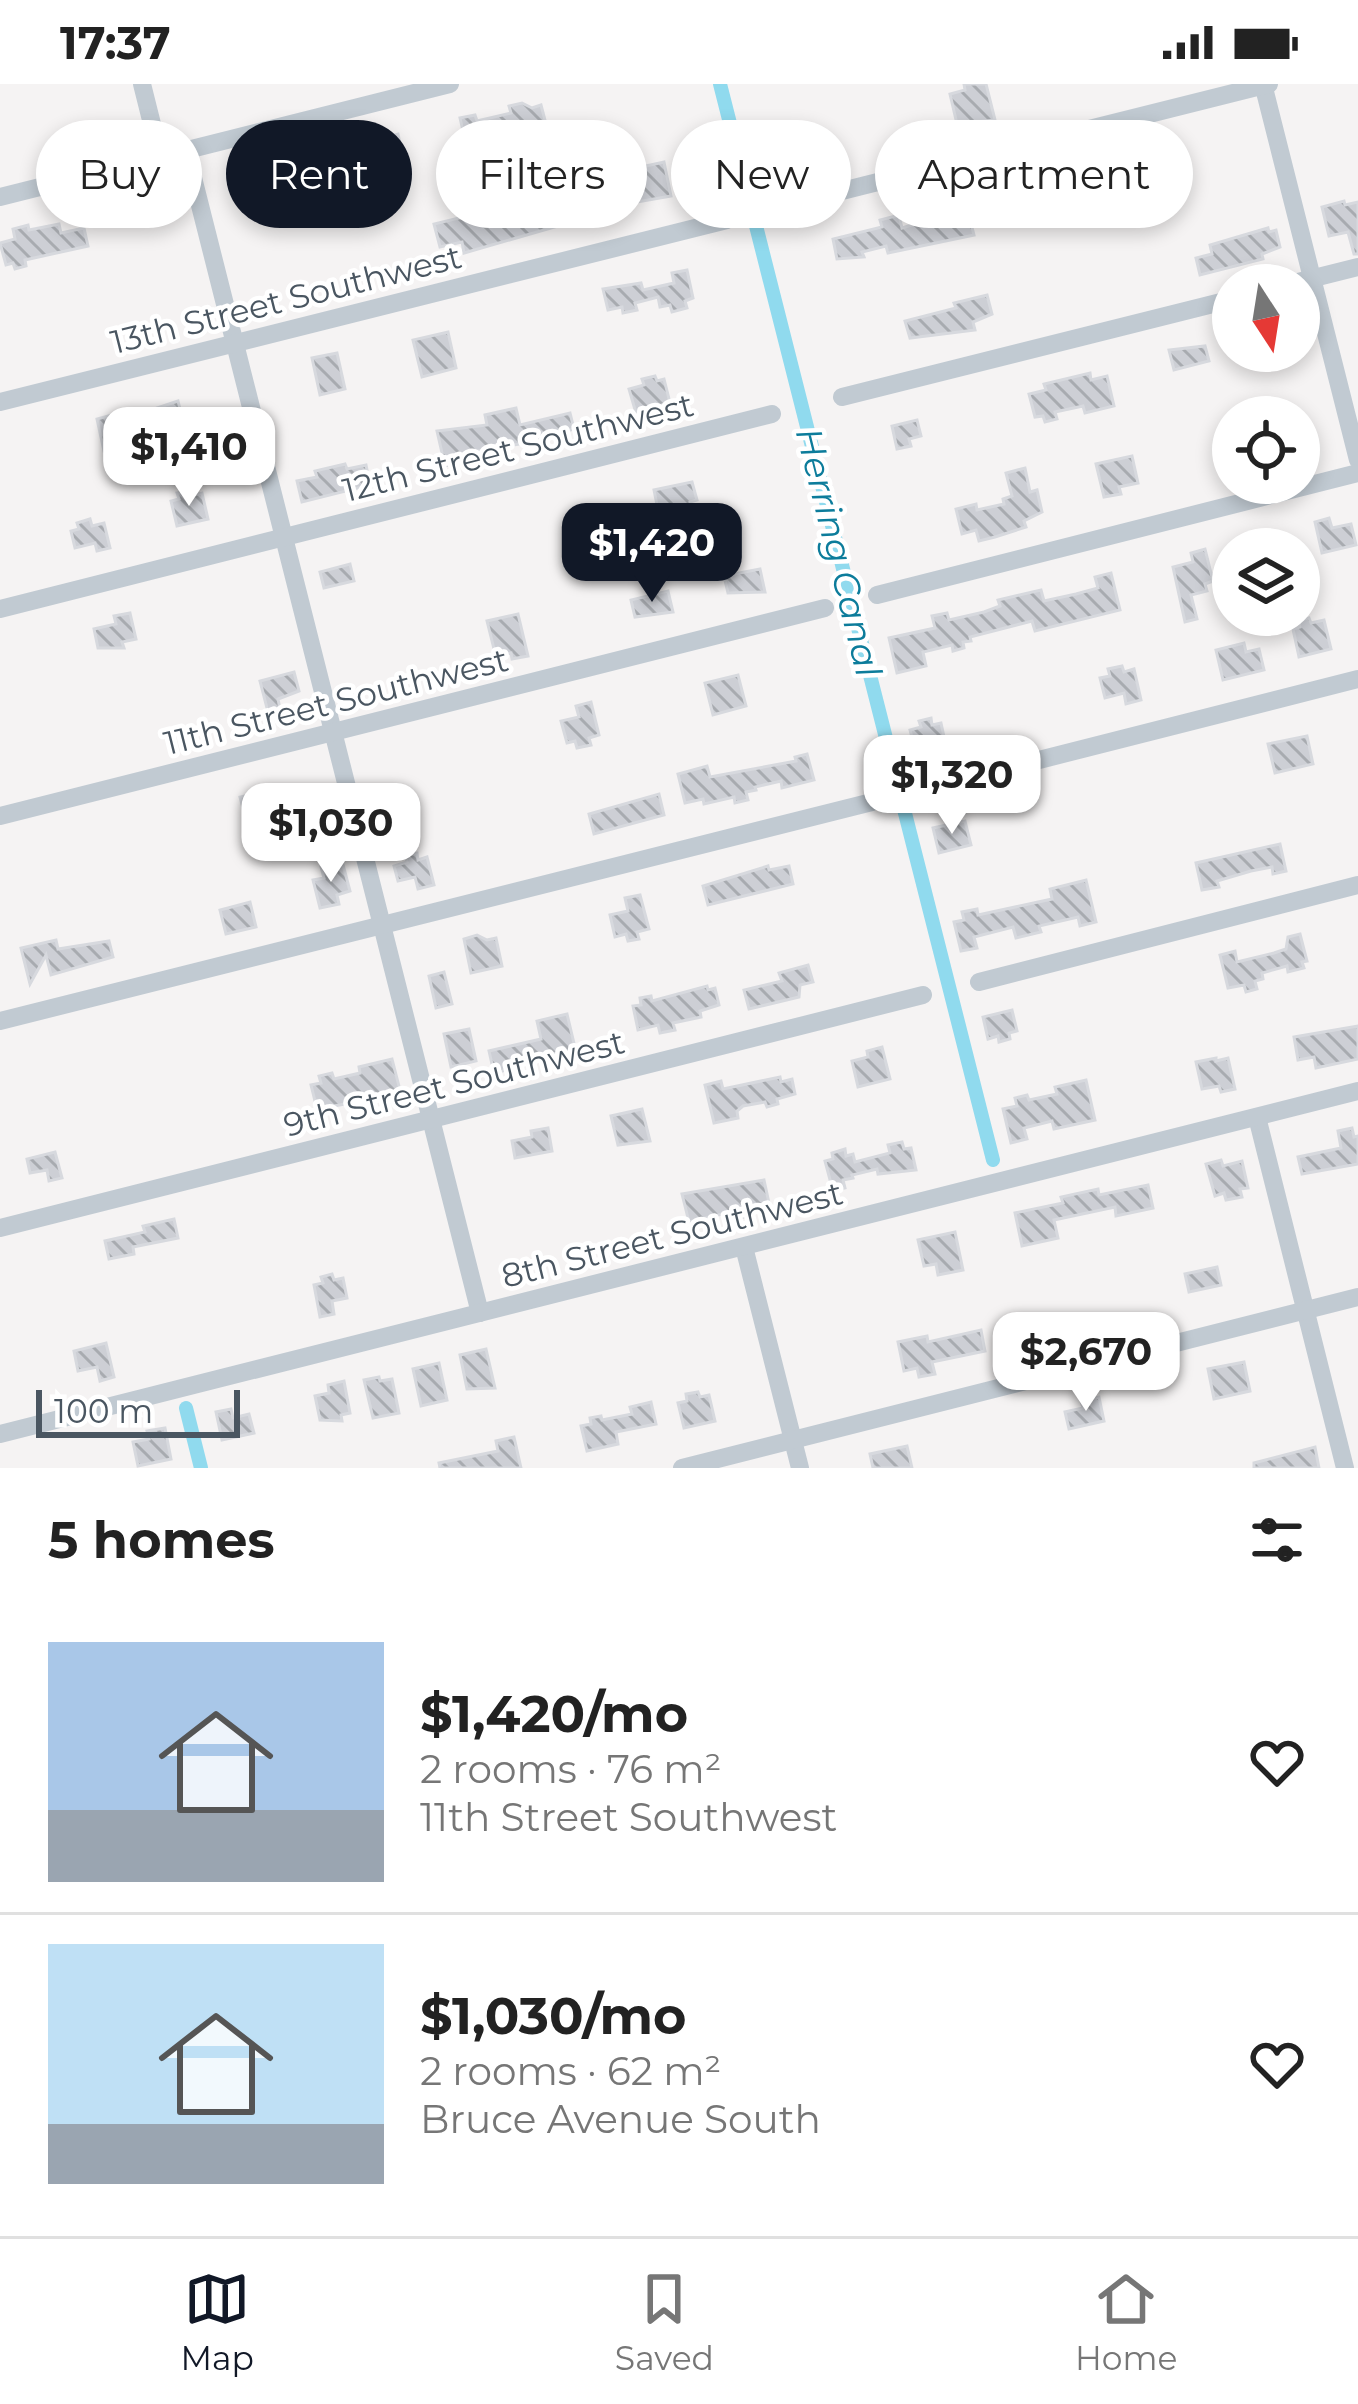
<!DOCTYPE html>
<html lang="en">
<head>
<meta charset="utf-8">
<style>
  :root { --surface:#fff; --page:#f2f2f2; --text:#222; --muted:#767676; --line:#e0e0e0; --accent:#111827 }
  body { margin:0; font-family:Montserrat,sans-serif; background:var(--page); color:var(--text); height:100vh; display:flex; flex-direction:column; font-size:45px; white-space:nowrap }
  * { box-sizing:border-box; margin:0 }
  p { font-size:39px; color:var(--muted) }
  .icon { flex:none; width:66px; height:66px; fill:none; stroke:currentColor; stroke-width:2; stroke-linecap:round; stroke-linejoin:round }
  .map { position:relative; height:1384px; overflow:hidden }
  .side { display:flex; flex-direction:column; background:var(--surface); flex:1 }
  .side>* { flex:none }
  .guide { position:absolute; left:36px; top:36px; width:1287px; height:108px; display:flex; gap:24px }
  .needle { width:78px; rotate:168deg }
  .fabs { position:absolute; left:1212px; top:180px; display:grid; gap:24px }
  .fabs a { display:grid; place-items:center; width:108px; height:108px; border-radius:50%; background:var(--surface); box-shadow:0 6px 18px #0003; font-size:60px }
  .scale { position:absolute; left:36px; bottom:30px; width:204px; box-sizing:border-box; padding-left:12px; border:6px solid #4a5661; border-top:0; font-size:33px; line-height:42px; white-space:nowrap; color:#4a5661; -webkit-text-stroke:9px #fff; paint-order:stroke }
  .price { position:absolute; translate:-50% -102px; padding:0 27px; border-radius:24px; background:#fff; color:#222; font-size:39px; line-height:78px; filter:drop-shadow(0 3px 6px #0008) }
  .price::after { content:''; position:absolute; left:50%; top:72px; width:36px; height:27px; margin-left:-18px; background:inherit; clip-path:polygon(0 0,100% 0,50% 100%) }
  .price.on { background:var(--accent); color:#fff }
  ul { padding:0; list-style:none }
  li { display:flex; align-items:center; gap:36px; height:300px; padding:0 48px }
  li+li { border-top:3px solid var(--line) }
  li span { display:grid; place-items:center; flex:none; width:336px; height:240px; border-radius:0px; color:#555 }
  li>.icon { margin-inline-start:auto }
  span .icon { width:144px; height:144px; fill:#fffc; stroke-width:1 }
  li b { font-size:51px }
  h2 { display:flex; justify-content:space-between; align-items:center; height:144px; padding:0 48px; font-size:51px }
  .tag { padding:0 42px; border-radius:54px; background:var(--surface); box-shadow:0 6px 18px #0003; font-size:42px; line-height:108px }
  .tag.on { background:var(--accent); color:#fff }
  .status { display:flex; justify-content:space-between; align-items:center; height:84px; padding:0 60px; background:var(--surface); direction:ltr }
  .status svg { height:33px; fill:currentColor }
  .tab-bar { display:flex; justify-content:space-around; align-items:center; height:168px; border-top:3px solid var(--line); background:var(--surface); font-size:33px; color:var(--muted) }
  .tab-bar a { display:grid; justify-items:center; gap:6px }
  .tab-bar .on { color:var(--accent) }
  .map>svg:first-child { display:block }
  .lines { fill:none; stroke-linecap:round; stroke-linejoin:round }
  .canal { stroke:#90daee; stroke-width:14 }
  .building { fill:url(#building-back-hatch); stroke:#d7d9de; stroke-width:3 }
  .minor { stroke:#c1cad2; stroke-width:18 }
  .labels { text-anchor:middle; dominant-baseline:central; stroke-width:9; stroke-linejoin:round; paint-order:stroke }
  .street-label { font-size:33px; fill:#4a5661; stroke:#fff }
  .water-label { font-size:36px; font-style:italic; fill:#0c7c9b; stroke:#fff }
</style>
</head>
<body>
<div class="status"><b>17:37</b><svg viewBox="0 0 49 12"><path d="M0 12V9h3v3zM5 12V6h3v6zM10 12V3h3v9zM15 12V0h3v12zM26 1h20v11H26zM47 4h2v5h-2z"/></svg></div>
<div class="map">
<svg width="1358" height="1384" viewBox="0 0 1358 1384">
  <defs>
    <pattern id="building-back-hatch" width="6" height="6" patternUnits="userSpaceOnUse" patternTransform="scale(3)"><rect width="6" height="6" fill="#cdcfd5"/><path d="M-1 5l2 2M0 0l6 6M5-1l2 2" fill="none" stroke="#a8abb0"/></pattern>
  </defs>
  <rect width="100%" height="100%" fill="#f5f3f3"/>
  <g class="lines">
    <g class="canal">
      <polyline points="720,0 993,1076"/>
      <polyline points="186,1324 201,1384"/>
    </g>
  </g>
  <g class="building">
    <polygon points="964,0 986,0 995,36 957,40 950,10 965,6"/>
    <polygon points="522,19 532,24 541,21 546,40 538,42 539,48 527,51 526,45 467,64 460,34 475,31 477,37 511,29 509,22"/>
    <polygon points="398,50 405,82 372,94 365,69 385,64 383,54"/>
    <polygon points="664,78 671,112 631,119 623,87"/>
    <polygon points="565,105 572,138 464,169 462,158 440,163 434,140 471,131 472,135 533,120 548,116 546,109"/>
    <polygon points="1344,117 1345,121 1358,118 1358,170 1354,170 1348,148 1329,152 1322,123"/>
    <polygon points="967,124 974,151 888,169 886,162 862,168 864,173 837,175 833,155 882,143 880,136 899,131 902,144"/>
    <polygon points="59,140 61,149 84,144 88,162 25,176 26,182 15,185 13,179 6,181 0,159 15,155 13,145 28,141 29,146"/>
    <polygon points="1268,144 1269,148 1276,146 1280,163 1262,170 1263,175 1200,191 1196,174 1212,170 1210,161"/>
    <polygon points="687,186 693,214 685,217 687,224 672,228 670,221 660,223 658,213 635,219 637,226 623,229 622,223 608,226 603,205 641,199 643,206 674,199 672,189"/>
    <polygon points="987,211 992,230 973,238 975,246 910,254 905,237 956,224 954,219"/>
    <polygon points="448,248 456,284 422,293 413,256"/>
    <polygon points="1205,262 1209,277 1174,286 1169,266"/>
    <polygon points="337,269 345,305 320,311 312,274"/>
    <polygon points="1090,289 1091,296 1107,292 1114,322 1085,329 1083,322 1055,328 1057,335 1045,338 1043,332 1035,333 1029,310 1046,306 1044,300"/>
    <polygon points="655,292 657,297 664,295 670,319 650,324 653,333 638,336 629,305 644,301 642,295"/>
    <polygon points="178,317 185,345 148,353 142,329"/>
    <polygon points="516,324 520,341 570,329 574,345 525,359 461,370 463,378 445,382 437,347 487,341 485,331"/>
    <polygon points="115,330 123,363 104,367 97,335"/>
    <polygon points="917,336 921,352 909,355 911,362 897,365 892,342"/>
    <polygon points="1132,372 1138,399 1119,403 1121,410 1104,413 1096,380"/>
    <polygon points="345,380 347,385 366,381 370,401 302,418 297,397 317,393 315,387"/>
    <polygon points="1025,384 1030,408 1037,406 1042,428 1024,437 1026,443 995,453 979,457 976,446 962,450 956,425 976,420 977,426 1004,420 1003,415 1012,412 1006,389"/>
    <polygon points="692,398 697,416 690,418 691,424 674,429 672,422 658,426 654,406"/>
    <polygon points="189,407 190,412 202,409 208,435 177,442 171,417 179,415 177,409"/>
    <polygon points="1329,434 1332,444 1351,440 1356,461 1322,469 1315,438"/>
    <polygon points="90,435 92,442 104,439 110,464 97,467 95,459 75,464 71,447 79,445 77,439"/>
    <polygon points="1205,465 1213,497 1205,500 1207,507 1191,511 1197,535 1185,538 1173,483 1193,478 1191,469"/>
    <polygon points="350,480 354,497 324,504 320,488"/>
    <polygon points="760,485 765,508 728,509 724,492"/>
    <polygon points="1111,489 1120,526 1035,547 1032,537 970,553 971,557 963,558 964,564 953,567 952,561 923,568 926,582 897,589 889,554 935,544 932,532 947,529 949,536 984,528 1000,522 998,516 1041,506 1044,517 1076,510 1098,504 1095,493"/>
    <polygon points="668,507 673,528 635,533 631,516"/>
    <polygon points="130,529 136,555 122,558 124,564 98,564 94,545 116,540 114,532"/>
    <polygon points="518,530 528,572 512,575 511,569 496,573 487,537"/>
    <polygon points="1309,534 1311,539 1324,536 1331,565 1299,573 1293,545 1300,543 1298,536"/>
    <polygon points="1244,559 1246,568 1259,565 1264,586 1223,596 1216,566"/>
    <polygon points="1122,582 1124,588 1134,585 1141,616 1126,620 1124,609 1105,614 1100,594 1110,592 1108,585"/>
    <polygon points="294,588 299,607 278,615 280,625 268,628 260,597"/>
    <polygon points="738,591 746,622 713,631 705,599"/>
    <polygon points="591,618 599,651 589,654 591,661 577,664 575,657 567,659 561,637 579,633 576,622"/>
    <polygon points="931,634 932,641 941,639 946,662 931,665 932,672 918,676 910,646 921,643 919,637"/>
    <polygon points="1307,652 1313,680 1275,689 1268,660"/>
    <polygon points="807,670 814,696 782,704 781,697 755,703 756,706 746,708 748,716 735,719 734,713 704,720 703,715 685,719 678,690 707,682 710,693 796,677 795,673"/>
    <polygon points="275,705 279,724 245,732 240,713"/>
    <polygon points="659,710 664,731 594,750 589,730"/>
    <polygon points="965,737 971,761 939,769 933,744"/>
    <polygon points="1280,760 1286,787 1273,790 1272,783 1251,787 1217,797 1219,803 1202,806 1196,779"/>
    <polygon points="417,769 418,776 427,773 434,801 418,805 415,793 398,797 394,782 407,778 405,772"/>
    <polygon points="342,777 350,807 337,811 339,820 320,824 313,796 324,794 321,783"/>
    <polygon points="768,782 769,786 789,782 793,800 708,821 703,802"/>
    <polygon points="1086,796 1096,838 1080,842 1078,833 1039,842 1041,848 1016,854 1013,843 974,853 977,864 961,867 954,838 964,836 962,828 977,825 978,831 1052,815 1050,805"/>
    <polygon points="640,811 649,845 637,848 639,855 628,857 626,850 615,853 610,831 628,827 625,814"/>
    <polygon points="250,818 256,843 226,850 220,826"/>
    <polygon points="1300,850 1307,877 1302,878 1304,884 1288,888 1287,882 1262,889 1263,895 1255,897 1257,905 1246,908 1244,901 1228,904 1220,871 1235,867 1237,878 1274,869 1286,865 1288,853"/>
    <polygon points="477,851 487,856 496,854 502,882 471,889 464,855"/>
    <polygon points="56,856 58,865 109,857 113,873 51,891 46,871 30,900 21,864"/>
    <polygon points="808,881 813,898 800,901 799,913 749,925 744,906 782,897 779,889"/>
    <polygon points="444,888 452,920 436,924 429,892"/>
    <polygon points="707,902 708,906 715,904 719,921 700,927 701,933 673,939 675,946 660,949 658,941 638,946 633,922 641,921 640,914 651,912 652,917"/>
    <polygon points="1012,926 1017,947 1009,949 1010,955 999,958 998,952 988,955 983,933"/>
    <polygon points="567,930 577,972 562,975 561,969 545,971 514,979 515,984 494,989 489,967 541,955 537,937"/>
    <polygon points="1358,942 1358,975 1316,984 1314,973 1298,976 1294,953"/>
    <polygon points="469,945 476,977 451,983 444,950"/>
    <polygon points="882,963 890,995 858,1003 852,977 868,973 867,967"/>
    <polygon points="1216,974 1216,977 1228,974 1235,1005 1221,1008 1219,1002 1202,1005 1196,978"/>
    <polygon points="392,975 401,1010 317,1025 311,1001 321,999 319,992 332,989 334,995 360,989 359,983"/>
    <polygon points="780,993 781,998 792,995 795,1010 777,1015 778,1020 767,1023 765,1018 743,1022 737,1027 738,1034 714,1039 705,1001 721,997 723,1005"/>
    <polygon points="1086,996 1095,1036 1054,1045 1052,1037 1024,1044 1027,1055 1011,1059 1003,1025 1017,1022 1015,1014 1027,1011 1029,1016 1057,1010 1055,1003"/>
    <polygon points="642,1025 650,1057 618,1061 611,1032"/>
    <polygon points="548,1044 552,1067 515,1074 512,1057 532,1053 531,1047"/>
    <polygon points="1352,1044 1354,1053 1358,1052 1358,1080 1302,1090 1298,1073 1341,1064 1338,1047"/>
    <polygon points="902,1058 904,1065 911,1064 916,1086 878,1090 877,1085 852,1091 853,1094 843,1096 845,1104 833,1107 825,1077 833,1075 832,1069 845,1065 846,1072 853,1070 855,1078 890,1069 888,1061"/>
    <polygon points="55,1068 62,1094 49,1097 47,1086 30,1089 27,1075"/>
    <polygon points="1221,1076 1223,1082 1242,1077 1248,1104 1240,1105 1242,1113 1226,1116 1224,1109 1215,1112 1206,1080"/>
    <polygon points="764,1096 769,1119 750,1123 752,1131 737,1135 735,1127 689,1138 682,1110"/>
    <polygon points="1148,1101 1153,1124 1116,1132 1115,1123 1054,1136 1058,1154 1022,1162 1015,1129 1063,1119 1061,1113 1098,1105 1099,1111"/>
    <polygon points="174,1135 178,1154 133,1163 134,1170 109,1175 105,1157 145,1148 143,1142"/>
    <polygon points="955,1148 963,1186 938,1191 936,1180 924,1182 918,1156"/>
    <polygon points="1217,1183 1221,1201 1189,1208 1185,1190"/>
    <polygon points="332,1190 334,1196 343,1194 347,1214 332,1217 334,1230 320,1233 314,1201 323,1199 321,1193"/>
    <polygon points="981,1246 985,1267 932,1278 935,1290 919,1293 917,1284 904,1287 898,1258 927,1252 928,1258"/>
    <polygon points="106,1259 114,1293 100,1297 97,1283 78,1287 74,1267"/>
    <polygon points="486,1265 495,1304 467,1305 460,1271"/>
    <polygon points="1244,1278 1250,1307 1214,1315 1208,1285"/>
    <polygon points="439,1279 447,1316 421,1322 413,1285"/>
    <polygon points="379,1293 380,1297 392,1295 399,1329 373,1334 364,1296"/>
    <polygon points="344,1297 350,1329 341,1331 342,1337 320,1336 315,1312 329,1309 328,1301"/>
    <polygon points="698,1308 700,1313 709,1311 715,1337 684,1344 678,1319 687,1317 686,1310"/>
    <polygon points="1099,1313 1104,1337 1069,1345 1065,1328 1083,1324 1081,1317"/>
    <polygon points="651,1318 656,1340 616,1348 618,1360 587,1367 581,1342 591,1340 590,1334 601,1332 602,1336 632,1330 630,1323"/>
    <polygon points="231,1325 233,1334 249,1330 254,1349 222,1356 216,1328"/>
    <polygon points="165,1344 171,1375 138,1382 133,1358 149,1355 147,1347"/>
    <polygon points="514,1353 521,1384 440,1384 439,1379 498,1367 496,1357"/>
    <polygon points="907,1362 912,1384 873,1384 870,1370"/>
    <polygon points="1315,1363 1319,1384 1254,1384 1254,1379"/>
  </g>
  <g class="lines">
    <g class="minor">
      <polyline points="142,0 160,72"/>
      <polyline points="1263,0 1358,376"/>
      <polyline points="186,66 480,1229"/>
      <polyline points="0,113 450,0"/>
      <polyline points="786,121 1269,0"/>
      <polyline points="1286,201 1358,183"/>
      <polyline points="842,313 1233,215"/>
      <polyline points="0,318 727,136"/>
      <polyline points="877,511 1358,389"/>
      <polyline points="0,525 772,330"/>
      <polyline points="925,705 1358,595"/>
      <polyline points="0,732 825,524"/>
      <polyline points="979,898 1358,801"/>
      <polyline points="0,937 872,718"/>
      <polyline points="1257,1033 1345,1384"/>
      <polyline points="0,1144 923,911"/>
      <polyline points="744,1163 800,1384"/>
      <polyline points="0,1350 1358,1007"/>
      <polyline points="682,1384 1358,1213"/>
    </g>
  </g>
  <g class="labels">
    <g class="street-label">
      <text transform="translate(286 215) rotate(-14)">13th Street Southwest</text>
      <text transform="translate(518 363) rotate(-14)">12th Street Southwest</text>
      <text transform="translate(336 617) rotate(-14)">11th Street Southwest</text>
      <text transform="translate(454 999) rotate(-14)">9th Street Southwest</text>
      <text transform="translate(672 1150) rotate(-14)">8th Street Southwest</text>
    </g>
    <g class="water-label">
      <text transform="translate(839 468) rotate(76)">Herring Canal</text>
    </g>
  </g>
</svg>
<div class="fabs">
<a><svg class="needle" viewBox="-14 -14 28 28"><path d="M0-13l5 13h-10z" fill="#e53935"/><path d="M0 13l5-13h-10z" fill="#767676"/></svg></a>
<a><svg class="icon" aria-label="locate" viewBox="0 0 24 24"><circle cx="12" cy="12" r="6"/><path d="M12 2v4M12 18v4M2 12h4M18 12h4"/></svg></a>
<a><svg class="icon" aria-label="layers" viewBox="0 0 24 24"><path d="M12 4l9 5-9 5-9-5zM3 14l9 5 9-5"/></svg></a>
</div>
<div class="scale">100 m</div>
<b class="price" style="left:189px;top:425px">$1,410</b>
<b class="price on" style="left:652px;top:521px">$1,420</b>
<b class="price" style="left:952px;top:753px">$1,320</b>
<b class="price" style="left:331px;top:801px">$1,030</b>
<b class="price" style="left:1086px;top:1330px">$2,670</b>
<div class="guide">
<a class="tag">Buy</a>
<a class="tag on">Rent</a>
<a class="tag">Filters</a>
<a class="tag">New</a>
<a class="tag">Apartment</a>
</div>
</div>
<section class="side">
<h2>5 homes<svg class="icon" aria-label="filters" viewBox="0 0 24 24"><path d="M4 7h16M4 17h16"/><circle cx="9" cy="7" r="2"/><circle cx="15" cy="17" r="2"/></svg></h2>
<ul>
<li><span style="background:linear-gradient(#a9c7e8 70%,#9aa5b1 0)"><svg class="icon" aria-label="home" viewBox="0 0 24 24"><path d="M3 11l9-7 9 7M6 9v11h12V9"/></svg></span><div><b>$1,420/mo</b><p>2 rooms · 76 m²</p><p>11th Street Southwest</p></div><svg class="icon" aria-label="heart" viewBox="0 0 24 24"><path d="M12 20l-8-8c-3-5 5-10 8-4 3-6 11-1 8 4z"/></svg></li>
<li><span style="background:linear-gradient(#bfe0f5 75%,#9aa5b1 0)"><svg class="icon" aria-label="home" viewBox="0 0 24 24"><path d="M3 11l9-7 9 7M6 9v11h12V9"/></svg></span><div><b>$1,030/mo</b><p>2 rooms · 62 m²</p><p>Bruce Avenue South</p></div><svg class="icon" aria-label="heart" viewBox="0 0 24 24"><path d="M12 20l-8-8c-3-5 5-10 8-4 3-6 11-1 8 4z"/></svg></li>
</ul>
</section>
<nav class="tab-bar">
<a class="on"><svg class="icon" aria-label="map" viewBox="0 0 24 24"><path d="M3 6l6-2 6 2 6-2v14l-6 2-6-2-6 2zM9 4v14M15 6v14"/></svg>Map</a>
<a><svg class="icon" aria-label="saved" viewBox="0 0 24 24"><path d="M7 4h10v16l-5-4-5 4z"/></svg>Saved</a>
<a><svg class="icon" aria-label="home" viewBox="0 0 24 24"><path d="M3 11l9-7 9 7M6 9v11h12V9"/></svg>Home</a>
</nav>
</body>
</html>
